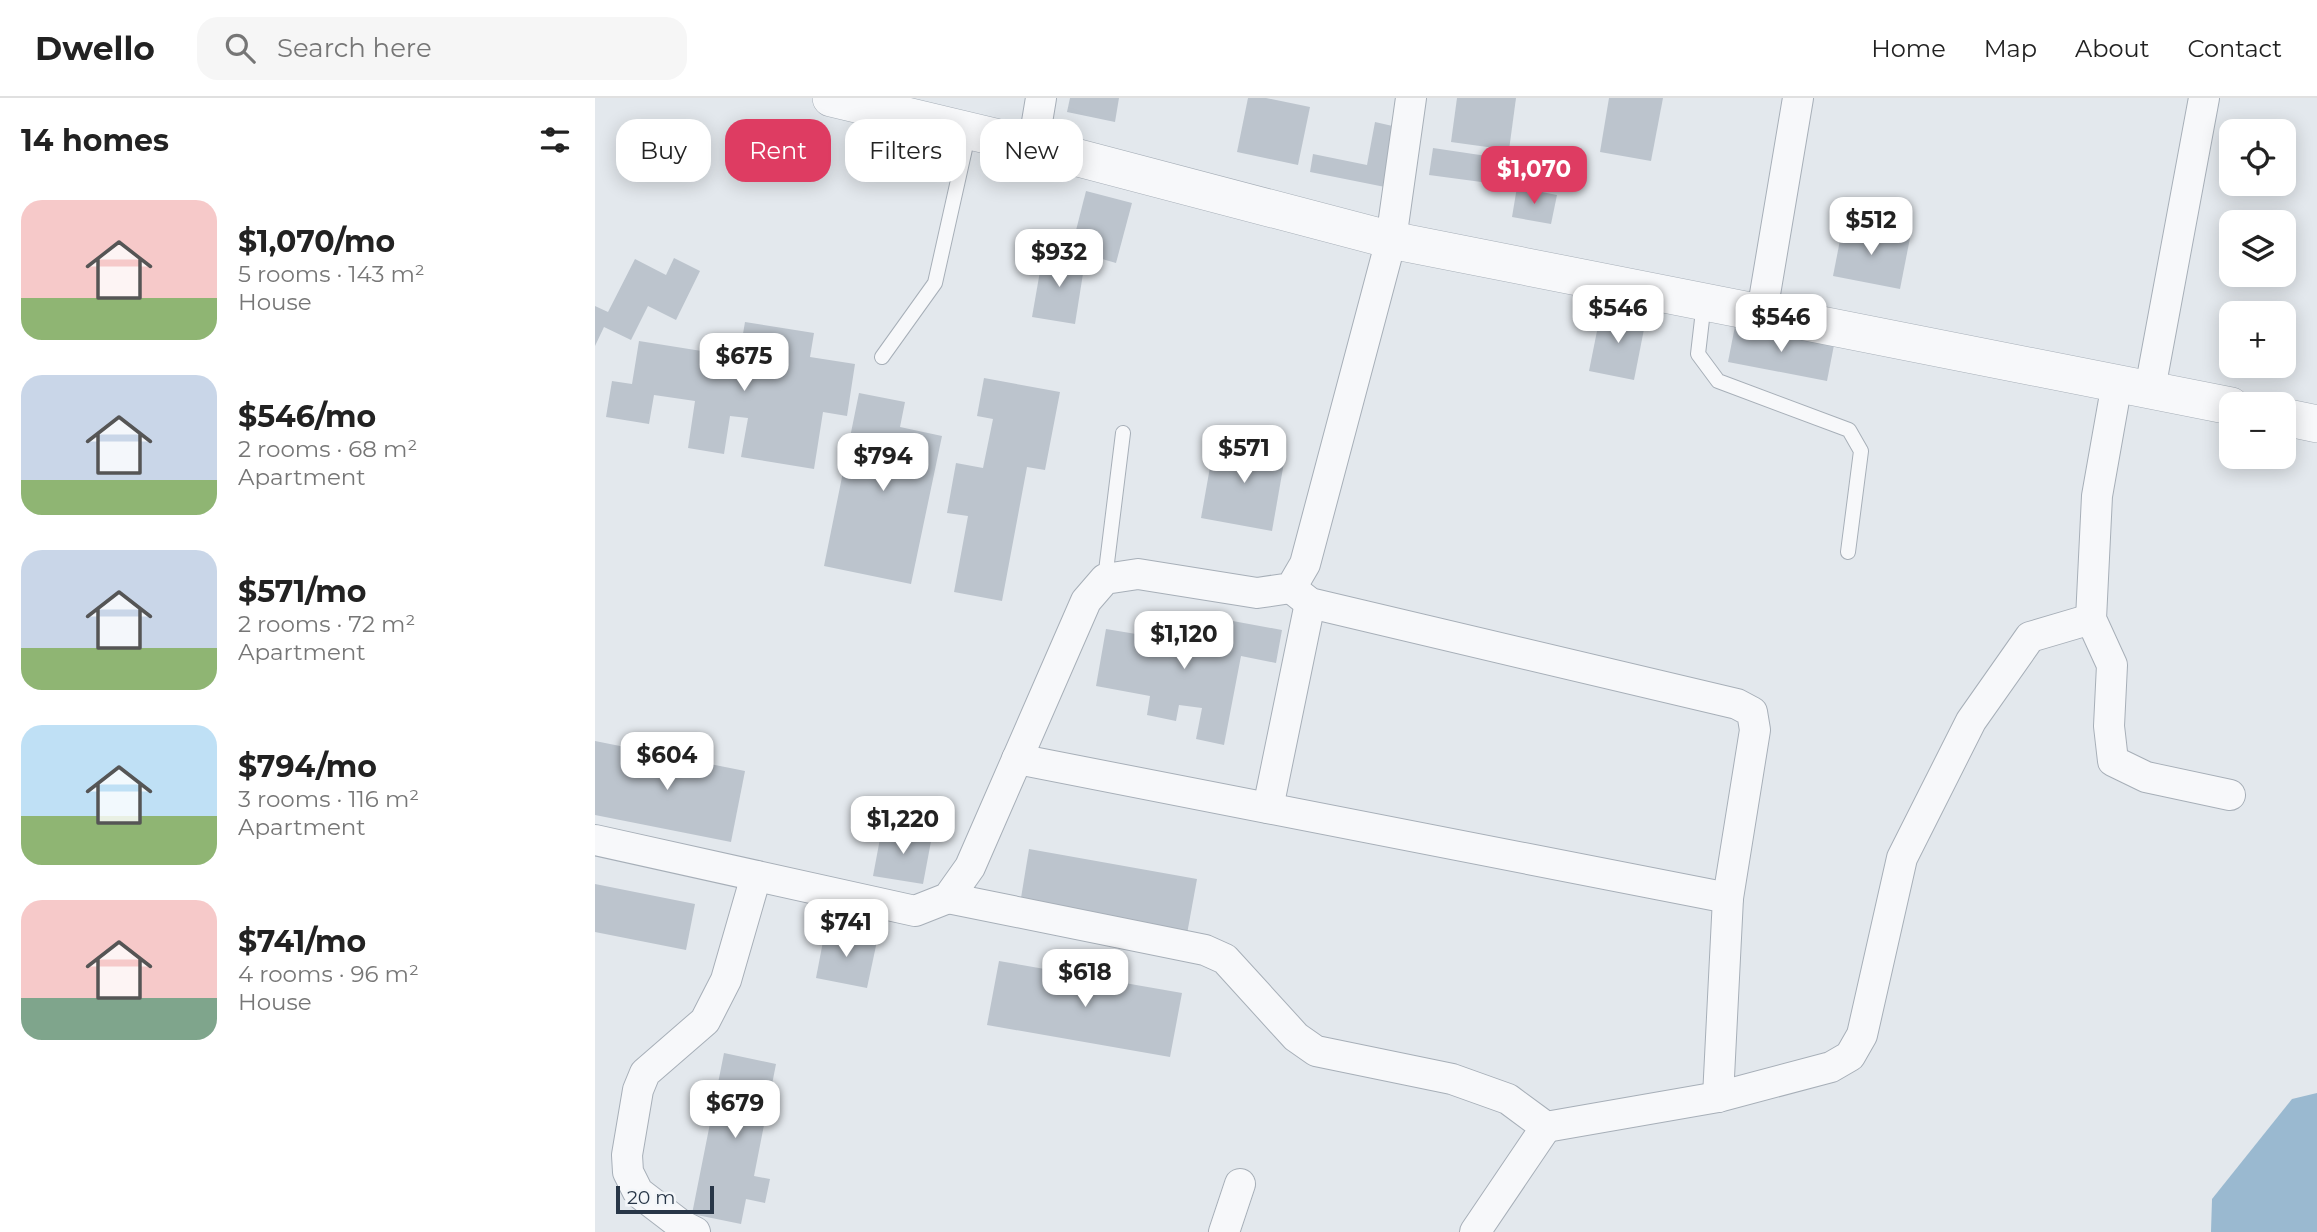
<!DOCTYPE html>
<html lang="en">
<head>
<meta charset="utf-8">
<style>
  :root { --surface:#fff; --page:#f6f6f6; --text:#222; --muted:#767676; --line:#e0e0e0; --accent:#de3c62 }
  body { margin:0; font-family:Montserrat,sans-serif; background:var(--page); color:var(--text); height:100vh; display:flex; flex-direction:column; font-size:26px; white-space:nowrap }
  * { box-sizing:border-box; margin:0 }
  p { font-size:23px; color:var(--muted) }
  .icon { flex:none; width:38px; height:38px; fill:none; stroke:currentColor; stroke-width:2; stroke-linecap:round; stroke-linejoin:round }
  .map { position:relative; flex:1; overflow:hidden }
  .panel { display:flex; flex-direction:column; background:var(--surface); width:595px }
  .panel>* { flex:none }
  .banner { position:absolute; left:21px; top:21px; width:665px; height:63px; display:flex; gap:14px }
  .buttons { position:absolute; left:1624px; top:21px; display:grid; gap:14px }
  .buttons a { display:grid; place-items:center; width:77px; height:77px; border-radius:14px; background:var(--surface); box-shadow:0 4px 18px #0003; font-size:35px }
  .scale { position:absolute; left:21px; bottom:18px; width:98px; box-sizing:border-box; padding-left:7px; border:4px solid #283647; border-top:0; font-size:19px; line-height:24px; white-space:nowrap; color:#283647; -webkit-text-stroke:5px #f3f6f9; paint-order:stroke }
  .price { position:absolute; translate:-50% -60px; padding:0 16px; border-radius:14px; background:#fff; color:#222; font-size:23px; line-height:46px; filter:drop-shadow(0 2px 4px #0008) }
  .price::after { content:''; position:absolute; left:50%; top:42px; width:21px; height:16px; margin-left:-10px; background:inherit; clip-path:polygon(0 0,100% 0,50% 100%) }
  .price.on { background:var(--accent); color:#fff }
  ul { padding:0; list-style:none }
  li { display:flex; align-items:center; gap:21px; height:175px; padding:0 21px }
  li span { display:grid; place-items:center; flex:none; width:196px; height:140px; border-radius:21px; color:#555 }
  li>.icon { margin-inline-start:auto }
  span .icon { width:84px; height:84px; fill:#fffc; stroke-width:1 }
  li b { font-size:30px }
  h2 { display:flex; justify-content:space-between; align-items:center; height:84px; padding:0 21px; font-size:30px }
  .pill { padding:0 24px; border-radius:21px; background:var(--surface); box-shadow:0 4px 18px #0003; font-size:24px; line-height:63px }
  .pill.on { background:var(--accent); color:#fff }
  header { display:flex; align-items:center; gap:42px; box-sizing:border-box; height:98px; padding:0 35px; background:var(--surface); border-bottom:2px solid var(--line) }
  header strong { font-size:33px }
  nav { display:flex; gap:38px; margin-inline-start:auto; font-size:24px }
  .search { width:490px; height:63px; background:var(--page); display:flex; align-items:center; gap:18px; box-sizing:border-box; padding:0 24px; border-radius:21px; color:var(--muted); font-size:26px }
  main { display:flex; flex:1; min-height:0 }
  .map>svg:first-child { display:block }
  .water { fill:#9ab9d0 }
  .building { fill:#bcc4cd }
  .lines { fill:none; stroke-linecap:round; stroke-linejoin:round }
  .service-casing { stroke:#a7afb8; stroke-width:16 }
  .minor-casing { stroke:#a7afb8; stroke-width:32 }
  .tertiary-casing { stroke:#a7afb8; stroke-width:38 }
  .service { stroke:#f7f8fa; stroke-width:14 }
  .minor { stroke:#f7f8fa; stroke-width:30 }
  .tertiary { stroke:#f7f8fa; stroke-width:37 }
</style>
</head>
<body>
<header>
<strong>Dwello</strong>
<div class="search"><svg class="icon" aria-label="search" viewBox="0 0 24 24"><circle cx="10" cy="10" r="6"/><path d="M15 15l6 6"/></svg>Search here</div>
<nav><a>Home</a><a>Map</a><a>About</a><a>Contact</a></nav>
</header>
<main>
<section class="panel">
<h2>14 homes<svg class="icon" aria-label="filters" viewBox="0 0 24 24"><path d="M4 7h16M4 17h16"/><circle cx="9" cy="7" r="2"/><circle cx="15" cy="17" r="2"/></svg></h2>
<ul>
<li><span style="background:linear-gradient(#f6c9c9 70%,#8fb573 0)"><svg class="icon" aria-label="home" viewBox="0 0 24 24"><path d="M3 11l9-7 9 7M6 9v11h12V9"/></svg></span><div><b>$1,070/mo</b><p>5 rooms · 143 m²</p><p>House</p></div></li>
<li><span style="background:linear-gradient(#c9d6e8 75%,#8fb573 0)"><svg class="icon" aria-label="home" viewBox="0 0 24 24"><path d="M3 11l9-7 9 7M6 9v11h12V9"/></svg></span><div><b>$546/mo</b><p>2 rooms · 68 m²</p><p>Apartment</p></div></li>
<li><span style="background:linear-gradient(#c9d6e8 70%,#8fb573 0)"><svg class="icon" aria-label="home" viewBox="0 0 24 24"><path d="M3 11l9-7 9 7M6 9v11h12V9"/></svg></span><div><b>$571/mo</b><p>2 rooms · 72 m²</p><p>Apartment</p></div></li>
<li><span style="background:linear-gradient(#bfe0f5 65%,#8fb573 0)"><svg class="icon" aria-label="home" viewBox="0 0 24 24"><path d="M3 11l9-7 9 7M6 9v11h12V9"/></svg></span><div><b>$794/mo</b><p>3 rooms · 116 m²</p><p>Apartment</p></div></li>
<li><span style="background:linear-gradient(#f6c9c9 70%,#7fa58c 0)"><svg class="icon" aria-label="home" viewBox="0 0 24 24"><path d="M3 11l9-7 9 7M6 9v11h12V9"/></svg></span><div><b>$741/mo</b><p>4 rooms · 96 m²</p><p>House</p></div></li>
</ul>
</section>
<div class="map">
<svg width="1722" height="1134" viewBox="0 0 1722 1134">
  <rect width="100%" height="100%" fill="#e3e8ed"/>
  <polygon class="water" points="1722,995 1722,1134 1616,1134 1617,1101 1697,1001"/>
  <g class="building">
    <polygon points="475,0 524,0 520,24 472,14"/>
    <polygon points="653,0 671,0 715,9 703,67 642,54"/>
    <polygon points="862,0 921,0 914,52 856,44"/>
    <polygon points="1014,0 1068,0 1056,63 1005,54"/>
    <polygon points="780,24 802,29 790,89 715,74 718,56 772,67"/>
    <polygon points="838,50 912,61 909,87 834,77"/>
    <polygon points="922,89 962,97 956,126 917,119"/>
    <polygon points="491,93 537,105 521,165 476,152"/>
    <polygon points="1248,127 1315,140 1305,191 1238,178"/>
    <polygon points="448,156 490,163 480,226 437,219"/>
    <polygon points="79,160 105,173 81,222 53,208 36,242 9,229 0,248 0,208 13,214 40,161 71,177"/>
    <polygon points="1006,213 1051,221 1039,282 994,273"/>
    <polygon points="150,224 219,235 215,259 260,266 252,318 228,314 219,371 146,359 153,320 135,318 129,356 93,350 100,303 59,297 54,326 11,319 17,283 37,286 44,243 144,259"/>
    <polygon points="1140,228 1239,247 1232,283 1133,264"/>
    <polygon points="389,280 465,294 450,372 432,369 407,503 359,494 373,418 352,415 361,365 388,370 398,321 382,318"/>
    <polygon points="264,295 310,304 305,329 347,338 316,486 229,468"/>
    <polygon points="620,341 691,353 677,433 606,420"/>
    <polygon points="544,519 571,524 566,548 621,558 627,521 687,532 681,565 646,558 629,647 601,641 607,610 584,607 581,623 552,617 555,598 501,588 511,531 541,536"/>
    <polygon points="0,643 150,673 136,744 0,717"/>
    <polygon points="287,730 337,738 328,786 278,778"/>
    <polygon points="434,751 602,781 592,836 425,806"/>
    <polygon points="0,786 100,806 91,852 0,834"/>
    <polygon points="230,833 282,843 272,890 221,880"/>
    <polygon points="404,863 587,895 575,959 392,927"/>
    <polygon points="129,955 181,966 159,1078 175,1081 170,1105 151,1101 146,1126 97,1116"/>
  </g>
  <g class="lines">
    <defs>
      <g id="service">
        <polyline points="1109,204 1103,256 1123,283 1254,332 1266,353 1253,454"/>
        <polyline points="287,259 340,185 374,33"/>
        <polyline points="510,481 528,335"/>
      </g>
      <g id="minor">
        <polyline points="438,48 446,0"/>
        <polyline points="1167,214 1203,0"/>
        <polyline points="1522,285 1502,398 1496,521 1517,567 1514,628 1518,663 1551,679 1635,697"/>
        <polyline points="1555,291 1609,0"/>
        <polyline points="696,490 715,505 1142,606 1157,614 1160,632 1133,800 1123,999"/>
        <polyline points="422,661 1133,800"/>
        <polyline points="673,710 715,505"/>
        <polyline points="0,742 320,813 353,800 375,769 491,503 510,481 543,476 662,495 696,490 710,466 796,142 816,0"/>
        <polyline points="353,800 610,852 630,861 701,939 721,953 857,981 913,1001 951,1029 1123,999 1236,969 1255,958 1267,937 1307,760 1376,623 1435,539 1496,521"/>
        <polyline points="100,1134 86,1127 43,1094 33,1074 32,1057 43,992 50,975 110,923 131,882 161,778"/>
        <polyline points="629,1134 645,1086"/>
        <polyline points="880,1134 951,1029"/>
      </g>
      <g id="tertiary">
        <polyline points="236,0 438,48 796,142 1636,308"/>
        <polyline points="1689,319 1722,326"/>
      </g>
    </defs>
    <use href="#service" class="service-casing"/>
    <use href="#minor" class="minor-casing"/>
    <use href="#tertiary" class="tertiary-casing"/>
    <use href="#service" class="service"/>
    <use href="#minor" class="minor"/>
    <use href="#tertiary" class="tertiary"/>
  </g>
</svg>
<div class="buttons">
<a><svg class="icon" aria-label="locate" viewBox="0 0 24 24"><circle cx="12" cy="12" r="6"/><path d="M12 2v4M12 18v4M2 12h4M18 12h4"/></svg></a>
<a><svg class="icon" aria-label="layers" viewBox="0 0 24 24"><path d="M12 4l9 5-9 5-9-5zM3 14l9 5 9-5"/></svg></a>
<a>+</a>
<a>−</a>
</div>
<div class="scale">20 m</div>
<b class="price on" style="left:939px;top:108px">$1,070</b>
<b class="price" style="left:1276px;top:159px">$512</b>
<b class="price" style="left:464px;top:191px">$932</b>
<b class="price" style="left:1023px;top:247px">$546</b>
<b class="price" style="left:1186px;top:256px">$546</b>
<b class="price" style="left:149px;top:295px">$675</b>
<b class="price" style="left:649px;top:387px">$571</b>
<b class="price" style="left:288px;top:395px">$794</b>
<b class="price" style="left:589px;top:573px">$1,120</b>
<b class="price" style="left:72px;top:694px">$604</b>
<b class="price" style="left:308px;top:758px">$1,220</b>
<b class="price" style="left:251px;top:861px">$741</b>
<b class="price" style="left:490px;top:911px">$618</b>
<b class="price" style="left:140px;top:1042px">$679</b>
<div class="banner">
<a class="pill">Buy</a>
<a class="pill on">Rent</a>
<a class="pill">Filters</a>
<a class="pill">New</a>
</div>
</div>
</main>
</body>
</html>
